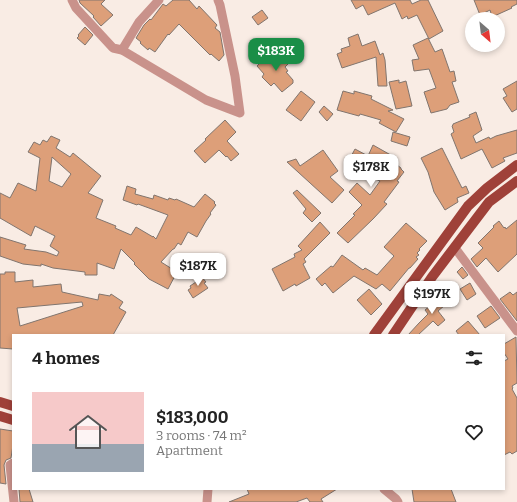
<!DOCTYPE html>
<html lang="en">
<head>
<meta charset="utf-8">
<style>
  :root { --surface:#fff; --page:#f6f6f6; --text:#222; --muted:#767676; --accent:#1a8e47 }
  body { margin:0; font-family:Bitter,serif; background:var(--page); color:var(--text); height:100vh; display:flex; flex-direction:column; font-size:15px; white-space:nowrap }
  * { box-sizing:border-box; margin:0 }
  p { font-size:13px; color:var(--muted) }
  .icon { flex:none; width:22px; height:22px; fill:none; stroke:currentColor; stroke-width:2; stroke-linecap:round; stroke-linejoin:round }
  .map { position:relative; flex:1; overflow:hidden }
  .sheet { position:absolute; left:12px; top:334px; width:493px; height:156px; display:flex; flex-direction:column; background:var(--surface); border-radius:0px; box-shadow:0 2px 6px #0003 }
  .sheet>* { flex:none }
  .needle { width:26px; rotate:152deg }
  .controls { position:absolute; left:465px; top:12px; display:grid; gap:8px }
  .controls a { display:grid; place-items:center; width:40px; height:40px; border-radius:50%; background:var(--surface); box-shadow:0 2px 6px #0003; font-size:20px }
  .price { position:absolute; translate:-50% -34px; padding:0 9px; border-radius:8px; background:#fff; color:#222; font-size:13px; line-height:26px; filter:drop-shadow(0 1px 2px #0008) }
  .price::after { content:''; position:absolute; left:50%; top:24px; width:12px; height:9px; margin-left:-6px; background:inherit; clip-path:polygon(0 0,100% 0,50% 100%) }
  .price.current { background:var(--accent); color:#fff }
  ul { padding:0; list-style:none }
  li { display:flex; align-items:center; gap:12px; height:100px; padding:0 20px }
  li span { display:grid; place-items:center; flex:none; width:112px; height:80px; border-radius:0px; color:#555 }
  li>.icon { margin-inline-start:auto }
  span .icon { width:48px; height:48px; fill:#fffc; stroke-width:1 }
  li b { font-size:17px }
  h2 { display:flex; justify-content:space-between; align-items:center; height:48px; padding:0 20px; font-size:17px }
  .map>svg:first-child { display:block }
  .building { fill:#dd9f79; stroke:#81756e; fill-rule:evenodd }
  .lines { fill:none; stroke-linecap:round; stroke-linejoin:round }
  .street { stroke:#c9928b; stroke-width:9 }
  .primary { stroke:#9f4139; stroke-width:10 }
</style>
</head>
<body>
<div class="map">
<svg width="517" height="502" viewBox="0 0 517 502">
  <rect width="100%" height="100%" fill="#f9ece4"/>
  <g class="building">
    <polygon points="79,0 105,0 101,4 113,15 101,26 93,17 94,16 80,3"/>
    <polygon points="173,0 189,0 197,9 199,6 217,25 215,28 220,32 224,55 219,61 211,54 210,55 179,24 169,35 168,34 155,52 149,48 148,50 140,43 141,42 136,38 144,25 150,19 151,20 163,4 166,6"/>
    <polygon points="351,0 410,0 412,4 421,0 428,0 443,31 429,39 417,15 408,19 407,16 402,19 395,3 368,15 363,5 356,9"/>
    <polygon points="474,0 517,0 517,4 511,7 512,8 492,17 490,10 480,15"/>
    <polygon points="262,10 268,18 258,25 252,17"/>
    <polygon points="85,27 93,35 85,45 77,38 79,36 78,35"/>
    <polygon points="358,34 362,46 375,41 380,55 383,53 385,60 387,86 378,86 376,57 342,68 337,54 342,52 341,49 350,46 348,38"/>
    <polygon points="428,38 435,52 442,49 450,72 454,71 456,81 452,82 459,102 450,105 447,109 431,113 424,92 436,88 429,69 414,71 412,60 419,59 413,45"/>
    <polygon points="279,54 288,64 285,67 288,71 286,72 293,80 293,83 282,92 274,83 271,86 262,77 264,74 257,66 267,56 271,61"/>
    <polygon points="399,80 399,83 406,81 412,106 396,109 389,82"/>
    <polygon points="517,81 517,109 512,112 503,98 507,96 503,89"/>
    <polygon points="301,91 315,102 301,121 286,110"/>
    <polygon points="343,91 354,94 354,91 372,96 371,99 393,110 388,111 404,119 396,132 379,123 381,120 360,114 359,116 337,110"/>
    <polygon points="324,106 333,114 327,121 319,112"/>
    <polygon points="476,112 482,130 473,136 476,143 489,137 490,139 496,136 517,130 517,153 503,158 505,161 492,168 482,149 461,159 451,134 454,132 452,126 453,125 453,124 470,117 469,115"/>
    <polygon points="225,120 236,132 227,141 239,154 231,161 227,156 226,157 219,150 205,163 194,151 206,140 205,139"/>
    <polygon points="393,132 410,137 407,146 391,141"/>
    <path d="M 51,136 L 60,140 L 56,148 L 70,157 L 73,153 L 101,176 L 88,193 L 103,200 L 96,218 L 116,226 L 115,228 L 131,235 L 136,227 L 153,237 L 153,236 L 156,239 L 168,215 L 138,204 L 137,205 L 123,200 L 127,186 L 136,189 L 135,194 L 153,199 L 154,195 L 168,200 L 169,198 L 175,200 L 176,199 L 194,207 L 205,194 L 215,202 L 214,203 L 216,205 L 210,213 L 211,214 L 206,221 L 197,237 L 188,232 L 181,245 L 178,243 L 174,249 L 173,249 L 161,262 L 177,272 L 168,289 L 149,279 L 134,264 L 135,263 L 121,249 L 114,269 L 97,263 L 97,275 L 85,275 L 85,272 L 53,268 L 41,264 L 41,266 L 23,264 L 0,256 L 0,237 L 26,245 L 24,249 L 46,252 L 57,256 L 59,252 L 50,246 L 55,236 L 35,226 L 31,236 L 0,218 L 0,193 L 10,198 L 18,183 L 36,191 L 40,158 L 28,152 L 34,142 L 40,145 L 43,140 L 47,142 ZM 52,157 L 71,174 L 62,187 L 49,181 Z"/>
    <polygon points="373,145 396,158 393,162 401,168 401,169 404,172 397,181 399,182 384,202 387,204 373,219 348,243 337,233 355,215 353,214 362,205 349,192 357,183 370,195 380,181 361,173 361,171 347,164 355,149 368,156"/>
    <polygon points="442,148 462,188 466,186 469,193 457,198 458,202 445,210 434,192 428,172 421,158"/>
    <polygon points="323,150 338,171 330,177 344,190 332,203 287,162 296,159 300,166"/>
    <polygon points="297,190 321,213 312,222 303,213 306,209 293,193"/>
    <polygon points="517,220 517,254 498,272 486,258 477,267 471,259 483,248 478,243 494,227 493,226 499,221 504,228 505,227 506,229"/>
    <polygon points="320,222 330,233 304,259 306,262 303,264 310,278 296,286 295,284 283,291 272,269 295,257 294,254 302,250 298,246"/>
    <polygon points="406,223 427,241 419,249 420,250 417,253 419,255 416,257 418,259 410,268 409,268 390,291 382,284 376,289 354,276 333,293 325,283 322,286 316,279 331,266 333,267 342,255 363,270 365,268 377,275 394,256 384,247"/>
    <polygon points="462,267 468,275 463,279 457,272"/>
    <path d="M 5,272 L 15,272 L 15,282 L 33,280 L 33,287 L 61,284 L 62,292 L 98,300 L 99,294 L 110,296 L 111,294 L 123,302 L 119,308 L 126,312 L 113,335 L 13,335 L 13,349 L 0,348 L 0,274 L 5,274 ZM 82,302 L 83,306 L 20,326 L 17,308 Z"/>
    <polygon points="201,276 206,282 204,283 208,288 193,298 188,290 191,288 190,286 196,282 195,280"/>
    <polygon points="470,283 476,294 467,300 460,289"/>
    <polygon points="369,289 382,304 371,315 357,300"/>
    <polygon points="510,292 513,295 517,292 517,321 500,299"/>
    <polygon points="446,293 451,300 438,311 445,320 438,326 433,321 418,335 408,335 419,323 428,314 425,310"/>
    <polygon points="491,306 500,318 485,328 477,316"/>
    <polygon points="468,321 480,335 459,335 456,331"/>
    <polygon points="516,337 517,383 512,386 513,388 512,389 517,398 517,451 512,454 510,452 504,455 504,361 508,359 504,353 504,344"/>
    <polygon points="0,429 13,431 13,445 11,458 6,460 4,465 6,484 0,483"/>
    <polygon points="19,489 29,489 33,502 20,502"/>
    <polygon points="247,489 337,489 321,499 323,502 310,502 307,498 296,502 229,502 249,494"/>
    <polygon points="412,489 451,489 456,502 414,502"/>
  </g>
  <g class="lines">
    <g class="street">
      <polyline points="72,0 76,8 113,48 122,50 206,100 240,113 235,76 220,5 218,0"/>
      <polyline points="122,50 139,22 159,0"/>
      <polyline points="455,248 517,331"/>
      <polyline points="13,463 10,465 14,502"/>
      <polyline points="384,489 396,499 398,502"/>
      <polyline points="207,502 208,489"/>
    </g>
    <g class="primary">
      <polyline points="374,335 468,206 487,188 517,165"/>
      <polyline points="393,335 432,277 489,202 517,181"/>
      <polyline points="0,402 13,406"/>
      <polyline points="0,416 13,420"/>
    </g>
  </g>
</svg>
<div class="controls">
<a><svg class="needle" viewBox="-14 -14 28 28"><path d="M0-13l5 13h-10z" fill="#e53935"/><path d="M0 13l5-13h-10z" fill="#767676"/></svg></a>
</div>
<b class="price current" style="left:276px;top:72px">$183K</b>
<b class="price" style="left:371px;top:188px">$178K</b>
<b class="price" style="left:198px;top:287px">$187K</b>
<b class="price" style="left:432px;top:315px">$197K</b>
<section class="sheet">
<h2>4 homes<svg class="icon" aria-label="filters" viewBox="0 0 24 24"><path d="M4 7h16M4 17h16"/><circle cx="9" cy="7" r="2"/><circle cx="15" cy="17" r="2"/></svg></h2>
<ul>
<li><span style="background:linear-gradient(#f6c9c9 65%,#9aa5b1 0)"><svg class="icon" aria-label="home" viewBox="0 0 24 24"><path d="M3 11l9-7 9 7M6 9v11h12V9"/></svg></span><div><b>$183,000</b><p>3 rooms · 74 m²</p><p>Apartment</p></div><svg class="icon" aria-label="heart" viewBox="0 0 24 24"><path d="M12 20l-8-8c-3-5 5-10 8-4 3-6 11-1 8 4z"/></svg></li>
</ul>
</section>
</div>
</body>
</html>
